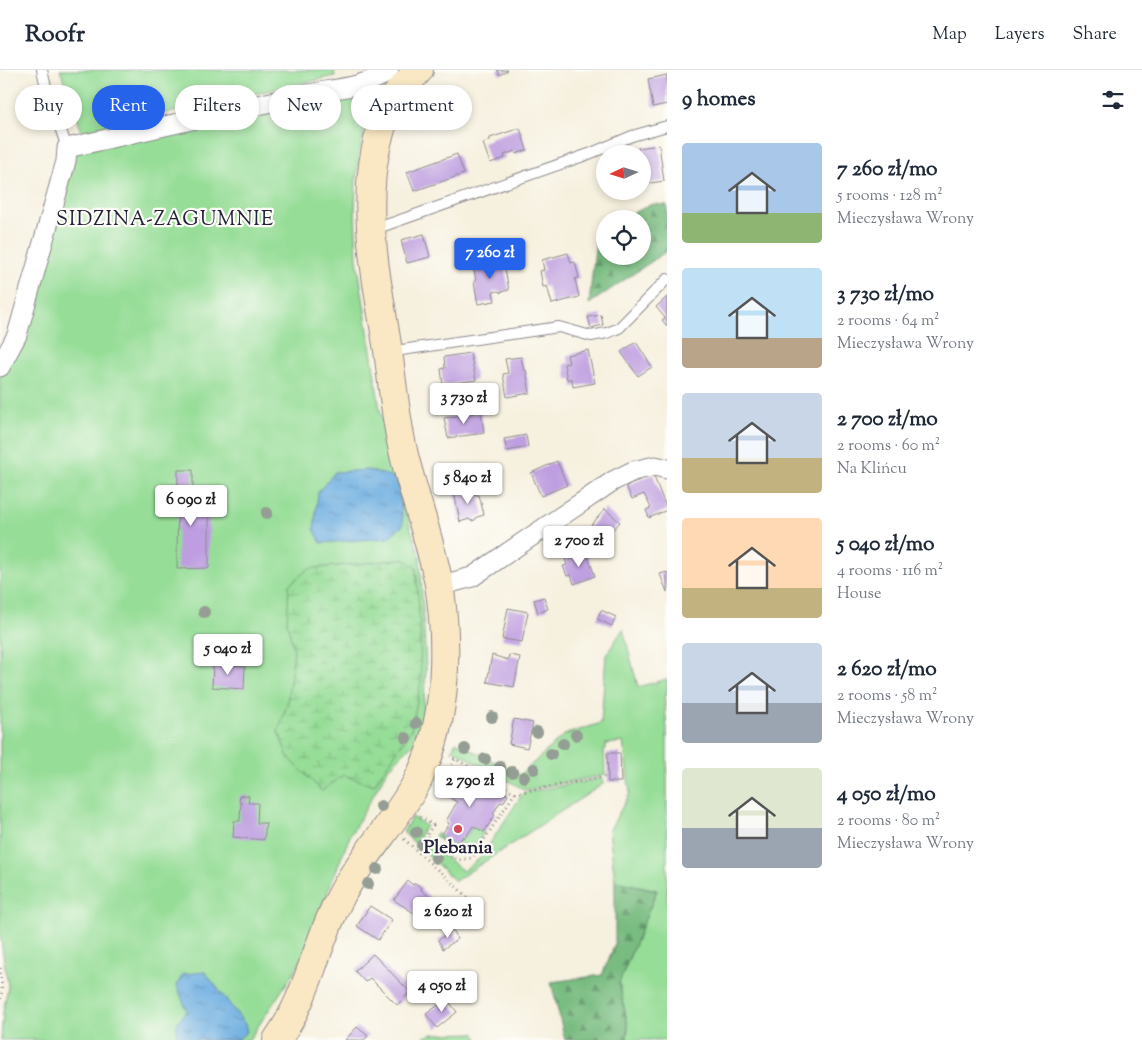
<!DOCTYPE html>
<html lang="en">
<head>
<meta charset="utf-8">
<style>
  :root { --surface:#fff; --page:#f2f2f3; --text:#1f2937; --muted:#747a83; --line:#e0e1e3; --accent:#2563eb }
  body { margin:0; font-family:"Sorts Mill Goudy",serif; background:var(--page); color:var(--text); height:100vh; display:flex; flex-direction:column; font-size:19px; white-space:nowrap }
  * { box-sizing:border-box; margin:0 }
  p { font-size:16px; color:var(--muted) }
  .icon { flex:none; width:28px; height:28px; fill:none; stroke:currentColor; stroke-width:2; stroke-linecap:round; stroke-linejoin:round }
  .map { position:relative; flex:1; overflow:hidden }
  .side { display:flex; flex-direction:column; background:var(--surface); width:475px }
  .side>* { flex:none }
  .top-card { position:absolute; left:15px; top:15px; width:475px; height:45px; display:flex; gap:10px }
  .needle { width:32px; rotate:266deg }
  .tools { position:absolute; left:596px; top:75px; display:grid; gap:10px }
  .tools a { display:grid; place-items:center; width:55px; height:55px; border-radius:50%; background:var(--surface); box-shadow:0 2px 8px #0003; font-size:25px }
  .price { position:absolute; translate:-50% -42px; padding:0 11px; border-radius:5px; background:#fff; color:#222; font-size:16px; line-height:32px; filter:drop-shadow(0 1px 2px #0008) }
  .price::after { content:''; position:absolute; left:50%; top:30px; width:15px; height:11px; margin-left:-8px; background:inherit; clip-path:polygon(0 0,100% 0,50% 100%) }
  .price.selected { background:var(--accent); color:#fff }
  ul { padding:0; list-style:none }
  li { display:flex; align-items:center; gap:15px; height:125px; padding:0 15px }
  li span { display:grid; place-items:center; flex:none; width:140px; height:100px; border-radius:5px; color:#555 }
  li>.icon { margin-inline-start:auto }
  span .icon { width:60px; height:60px; fill:#fffc; stroke-width:1 }
  li b { font-size:21px }
  h2 { display:flex; justify-content:space-between; align-items:center; height:60px; padding:0 15px; font-size:21px }
  .tag { padding:0 18px; border-radius:22px; background:var(--surface); box-shadow:0 2px 8px #0003; font-size:18px; line-height:45px }
  .tag.selected { background:var(--accent); color:#fff }
  header { display:flex; align-items:center; gap:30px; box-sizing:border-box; height:70px; padding:0 25px; background:var(--surface); border-bottom:1px solid var(--line) }
  header strong { font-size:24px }
  nav { display:flex; gap:28px; margin-inline-start:auto; font-size:18px }
  main { display:flex; flex:1; min-height:0 }
  .map>svg:first-child { display:block }
  .green { fill:#96dd97; stroke:#5c8069 }
  .forest { fill:url(#forest-firs); stroke:#4d6f5e }
  .wetland { fill:url(#wetland-marsh); stroke:#5c8069 }
  .water { fill:url(#water-ripples); stroke:#47688e }
  .building { fill:#be9ee0 }
  .lines { fill:none; stroke-linecap:round; stroke-linejoin:round }
  .lane-casing { stroke:#8c898c; stroke-width:12 }
  .street-casing { stroke:#8c898c; stroke-width:21 }
  .secondary-casing { stroke:#8c898c; stroke-width:30 }
  .path { stroke:#8c898c; stroke-width:3; stroke-dasharray:1 4; stroke-linecap:butt }
  .lane { stroke:#fff; stroke-width:10 }
  .street { stroke:#fff; stroke-width:19 }
  .secondary { stroke:#fae7c3; stroke-width:28 }
  .tree { fill:#959e94 }
  .poi-dot { fill:#d1495b; stroke:#fdfcf7; stroke-width:2 }
  .labels { text-anchor:middle; dominant-baseline:central; stroke-width:4.5; stroke-linejoin:round; paint-order:stroke }
  .poi-label { font-size:19px; font-weight:bold; fill:#22223b; stroke:#fdfcf7 }
  .neighbourhood-label { font-size:20px; letter-spacing:1px; fill:#22223b; stroke:#fdfcf7 }
</style>
</head>
<body>
<header>
<strong>Roofr</strong>
<nav><a>Map</a><a>Layers</a><a>Share</a></nav>
</header>
<main>
<div class="map">
<svg width="667" height="970" viewBox="0 0 667 970">
  <defs>
    <pattern id="forest-firs" width="22" height="20" patternUnits="userSpaceOnUse" patternTransform="scale(1.25)"><rect width="22" height="20" fill="#78bc80"/><path d="M5 1l3.5 6h-7zM16 11l3.5 6h-7z" fill="#62986a"/></pattern>
    <pattern id="wetland-marsh" width="20" height="14" patternUnits="userSpaceOnUse" patternTransform="scale(1.25)"><rect width="20" height="14" fill="#96dd97"/><path d="M1 5h8M5 5V1M11 12h8M15 12V8" fill="none" stroke="#81bd83"/></pattern>
    <pattern id="water-ripples" width="26" height="14" patternUnits="userSpaceOnUse" patternTransform="scale(1.25)"><rect width="26" height="14" fill="#6cade0"/><path d="M2 4q2-2 4 0t4 0M15 11q2-2 4 0t4 0" fill="none" stroke="#588cb7"/></pattern>
  </defs>
  <rect width="100%" height="100%" fill="#fdfcf7"/>
  <filter id="ink" filterUnits="userSpaceOnUse"><feTurbulence type="fractalNoise" baseFrequency=".02" numOctaves="2"/><feDisplacementMap in="SourceGraphic" scale="10" xChannelSelector="R" yChannelSelector="G"/><feConvolveMatrix kernelMatrix="1 2 1 2 8 2 1 2 1" color-interpolation-filters="sRGB"/></filter>
  <filter id="wash" filterUnits="userSpaceOnUse"><feTurbulence type="fractalNoise" baseFrequency=".0096" numOctaves="4" result="noise"/><feDisplacementMap in="SourceGraphic" scale="20" xChannelSelector="R" yChannelSelector="G"/><feGaussianBlur stdDeviation="1.12" result="paint"/><feColorMatrix in="noise" values="0 0 0 0 0 0 0 0 0 0 0 0 0 0 0 0 0 1.4 0 .05"/><feComposite in="paint" operator="in"/></filter>
  <g filter="url(#wash)">
    <rect width="100%" height="100%" fill="#f6f0de"/>
    <g class="green">
      <polygon points="60,0 334,0 335,6 82,62"/>
      <polygon points="340,26 372,28 359,84 356,111 355,140 357,189 380,340 410,456 420,486 426,600 421,666 388,699 350,766 298,896 249,970 1,970 3,943 8,916 0,864 0,307 25,265 77,81"/>
      <polygon points="623,559 638,617 667,609 667,625 664,625 667,660 667,970 627,970 628,956 619,913 657,820 615,811 609,761 630,723 623,672 606,674 606,679 604,680 605,705 525,720 452,679 456,672 520,705 564,665 601,653 606,585"/>
      <polygon points="603,708 603,714 455,811 403,762 412,747 426,756 419,766 463,801 481,787 523,723"/>
      <polygon points="473,756 484,762 471,783 460,782 435,766 437,763 458,777 457,775 463,766 466,767"/>
      <polygon points="474,963 479,970 417,970 432,964"/>
    </g>
    <g class="forest">
      <polygon points="652,134 667,135 667,181 589,234 597,160 605,157 605,186 642,186 642,149 621,149"/>
      <polygon points="615,811 657,820 619,913 628,956 627,970 565,970 551,912 602,905 615,874"/>
    </g>
    <polygon class="wetland" points="404,489 416,497 420,556 421,612 411,660 374,715 343,705 322,721 288,687 278,661 287,635 294,581 287,552 289,515 308,499"/>
    <g class="water">
      <polygon points="368,400 394,407 399,416 403,455 388,468 321,473 314,459 318,422 335,402"/>
      <polygon points="205,902 245,954 247,962 237,970 181,970 176,962 178,951 187,941 177,916 183,904"/>
    </g>
    <g id="blocks">
      <g class="building">
        <polygon points="497,0 508,0 500,5"/>
        <polygon points="667,5 667,34 653,37 648,9"/>
        <polygon points="520,58 527,80 516,84 515,81 504,85 505,88 490,93 483,73 490,70 490,68"/>
        <polygon points="659,75 664,111 644,114 642,84 639,84 638,78"/>
        <polygon points="457,84 464,104 414,121 407,102"/>
        <polygon points="424,164 430,187 407,193 401,170"/>
        <polygon points="568,183 571,193 575,192 579,208 575,209 579,227 552,234 547,216 543,217 540,201 544,200 542,190"/>
        <polygon points="503,189 509,220 500,222 501,223 498,221 493,222 495,231 478,234 474,212 476,211 473,195"/>
        <polygon points="667,227 667,256 662,250 665,248 656,237"/>
        <polygon points="601,245 603,255 591,258 588,247"/>
        <polygon points="636,272 652,297 638,306 621,282"/>
        <polygon points="588,280 595,313 573,317 572,309 567,309 564,294 569,293 567,285"/>
        <polygon points="470,283 476,310 443,315 441,299 445,298 444,287"/>
        <polygon points="521,287 524,300 526,300 530,323 507,327 503,304 508,303 505,289"/>
        <polygon points="481,342 484,363 448,368 444,348"/>
        <polygon points="526,365 528,377 507,381 504,369"/>
        <polygon points="557,391 567,415 541,426 531,403"/>
        <polygon points="178,400 193,400 193,435 209,436 209,498 177,499"/>
        <polygon points="653,404 667,440 649,448 646,440 651,438 644,424 632,429 626,416"/>
        <polygon points="473,417 475,425 479,425 484,445 477,447 475,450 471,451 469,449 460,452 454,422"/>
        <polygon points="605,439 620,452 600,474 586,461"/>
        <polygon points="586,481 595,506 574,514 571,505 567,506 563,496 567,495 565,489"/>
        <polygon points="667,502 667,522 660,504"/>
        <polygon points="544,527 548,539 538,543 534,530"/>
        <polygon points="508,538 528,542 522,572 502,569"/>
        <polygon points="601,540 616,547 612,556 597,549"/>
        <polygon points="492,585 508,590 509,585 520,587 514,617 487,612"/>
        <polygon points="213,594 245,596 244,619 212,617"/>
        <polygon points="514,649 533,653 527,678 509,674"/>
        <polygon points="607,683 620,683 621,712 608,712"/>
        <polygon points="459,704 462,706 464,705 466,709 470,711 472,710 475,714 479,717 481,715 483,720 487,722 495,717 508,725 503,733 500,732 493,744 495,745 484,762 473,756 465,768 463,766 457,776 441,766 449,753 446,751 457,732 442,723 451,712 453,713"/>
        <polygon points="240,725 249,726 248,733 258,733 257,753 266,753 264,770 233,767 234,751 240,751 241,732 239,732"/>
        <polygon points="408,811 413,815 415,813 422,818 421,820 430,827 417,845 394,830"/>
        <polygon points="370,836 392,850 378,870 357,856"/>
        <polygon points="453,860 458,869 443,879 438,870"/>
        <polygon points="373,884 410,922 397,935 370,908 365,912 355,901"/>
        <polygon points="447,929 457,942 437,958 426,944"/>
        <polygon points="357,957 368,966 364,970 345,970"/>
      </g>
    </g>
  </g>
  <g filter="url(#ink)">
    <use href="#blocks" fill-opacity="0" stroke="#8c898c" stroke-width="1"/>
    <g class="lines">
      <defs>
        <g id="lane">
          <polyline points="42,0 45,13 67,78"/>
          <polyline points="372,160 589,84 632,66 667,56"/>
          <polyline points="388,282 559,257 591,266 607,263 619,258 667,209"/>
        </g>
        <g id="street">
          <path d="M 0,297 L 17,265 L 66,91 L 67,78 C 144,61 221,43 298,26 C 328,19 361,19 389,2"/>
          <polyline points="439,516 472,507 613,411 633,401 655,396 667,399"/>
        </g>
        <path id="secondary" d="M 277,970 C 309,926 316,871 342,824 C 363,784 396,751 417,712 C 435,677 443,636 444,597 C 445,571 443,539 439,514 C 430,471 416,431 405,389 C 396,354 393,317 388,281 C 376,202 354,113 390,36 C 396,23 409,11 419,0"/>
      </defs>
      <use href="#lane" class="lane-casing"/>
      <use href="#street" class="street-casing"/>
      <use href="#secondary" class="secondary-casing"/>
      <g class="path">
        <polyline points="446,703 455,689"/>
        <polyline points="515,723 608,706"/>
        <polyline points="420,747 433,755 426,766 458,790 472,788 515,723 450,686"/>
        <polyline points="404,769 477,836"/>
        <polyline points="0,898 2,919 0,932"/>
      </g>
      <use href="#lane" class="lane"/>
      <use href="#street" class="street"/>
      <use href="#secondary" class="secondary"/>
    </g>
    <g class="tree">
      <circle cx="267" cy="443" r="6"/>
      <circle cx="204" cy="542" r="6"/>
      <circle cx="492" cy="647" r="6"/>
      <circle cx="416" cy="653" r="6"/>
      <circle cx="537" cy="662" r="6"/>
      <circle cx="576" cy="665" r="6"/>
      <circle cx="406" cy="668" r="6"/>
      <circle cx="563" cy="674" r="6"/>
      <circle cx="465" cy="679" r="6"/>
      <circle cx="551" cy="684" r="6"/>
      <circle cx="485" cy="689" r="6"/>
      <circle cx="500" cy="697" r="6"/>
      <circle cx="534" cy="699" r="6"/>
      <circle cx="512" cy="702" r="6"/>
      <circle cx="524" cy="707" r="6"/>
      <circle cx="381" cy="736" r="6"/>
      <circle cx="416" cy="762" r="6"/>
      <circle cx="422" cy="775" r="6"/>
      <circle cx="436" cy="788" r="6"/>
      <circle cx="377" cy="799" r="6"/>
      <circle cx="368" cy="814" r="6"/>
      <circle cx="428" cy="840" r="6"/>
    </g>
  </g>
  <circle class="poi-dot" cx="458" cy="759" r="5"/>
  <g class="labels">
    <g class="poi-label">
      <text x="458" y="778">Plebania</text>
    </g>
    <g class="neighbourhood-label">
      <text x="165" y="150">SIDZINA-ZAGUMNIE</text>
    </g>
  </g>
</svg>
<div class="tools">
<a><svg class="needle" viewBox="-14 -14 28 28"><path d="M0-13l5 13h-10z" fill="#e53935"/><path d="M0 13l5-13h-10z" fill="#747a83"/></svg></a>
<a><svg class="icon" aria-label="locate" viewBox="0 0 24 24"><circle cx="12" cy="12" r="6"/><path d="M12 2v4M12 18v4M2 12h4M18 12h4"/></svg></a>
</div>
<b class="price selected" style="left:490px;top:210px">7 260 zł</b>
<b class="price" style="left:464px;top:355px">3 730 zł</b>
<b class="price" style="left:468px;top:435px">5 840 zł</b>
<b class="price" style="left:191px;top:457px">6 090 zł</b>
<b class="price" style="left:579px;top:498px">2 700 zł</b>
<b class="price" style="left:228px;top:606px">5 040 zł</b>
<b class="price" style="left:470px;top:738px">2 790 zł</b>
<b class="price" style="left:448px;top:869px">2 620 zł</b>
<b class="price" style="left:442px;top:943px">4 050 zł</b>
<div class="top-card">
<a class="tag">Buy</a>
<a class="tag selected">Rent</a>
<a class="tag">Filters</a>
<a class="tag">New</a>
<a class="tag">Apartment</a>
</div>
</div>
<section class="side">
<h2>9 homes<svg class="icon" aria-label="filters" viewBox="0 0 24 24"><path d="M4 7h16M4 17h16"/><circle cx="9" cy="7" r="2"/><circle cx="15" cy="17" r="2"/></svg></h2>
<ul>
<li><span style="background:linear-gradient(#a9c7e8 70%,#8fb573 0)"><svg class="icon" aria-label="home" viewBox="0 0 24 24"><path d="M3 11l9-7 9 7M6 9v11h12V9"/></svg></span><div><b>7 260 zł/mo</b><p>5 rooms · 128 m²</p><p>Mieczysława Wrony</p></div></li>
<li><span style="background:linear-gradient(#bfe0f5 70%,#b9a48a 0)"><svg class="icon" aria-label="home" viewBox="0 0 24 24"><path d="M3 11l9-7 9 7M6 9v11h12V9"/></svg></span><div><b>3 730 zł/mo</b><p>2 rooms · 64 m²</p><p>Mieczysława Wrony</p></div></li>
<li><span style="background:linear-gradient(#c9d6e8 65%,#c2b280 0)"><svg class="icon" aria-label="home" viewBox="0 0 24 24"><path d="M3 11l9-7 9 7M6 9v11h12V9"/></svg></span><div><b>2 700 zł/mo</b><p>2 rooms · 60 m²</p><p>Na Klińcu</p></div></li>
<li><span style="background:linear-gradient(#ffd9b3 70%,#c2b280 0)"><svg class="icon" aria-label="home" viewBox="0 0 24 24"><path d="M3 11l9-7 9 7M6 9v11h12V9"/></svg></span><div><b>5 040 zł/mo</b><p>4 rooms · 116 m²</p><p>House</p></div></li>
<li><span style="background:linear-gradient(#c9d6e8 60%,#9aa5b1 0)"><svg class="icon" aria-label="home" viewBox="0 0 24 24"><path d="M3 11l9-7 9 7M6 9v11h12V9"/></svg></span><div><b>2 620 zł/mo</b><p>2 rooms · 58 m²</p><p>Mieczysława Wrony</p></div></li>
<li><span style="background:linear-gradient(#dfe7d0 60%,#9aa5b1 0)"><svg class="icon" aria-label="home" viewBox="0 0 24 24"><path d="M3 11l9-7 9 7M6 9v11h12V9"/></svg></span><div><b>4 050 zł/mo</b><p>2 rooms · 80 m²</p><p>Mieczysława Wrony</p></div></li>
</ul>
</section>
</main>
</body>
</html>
